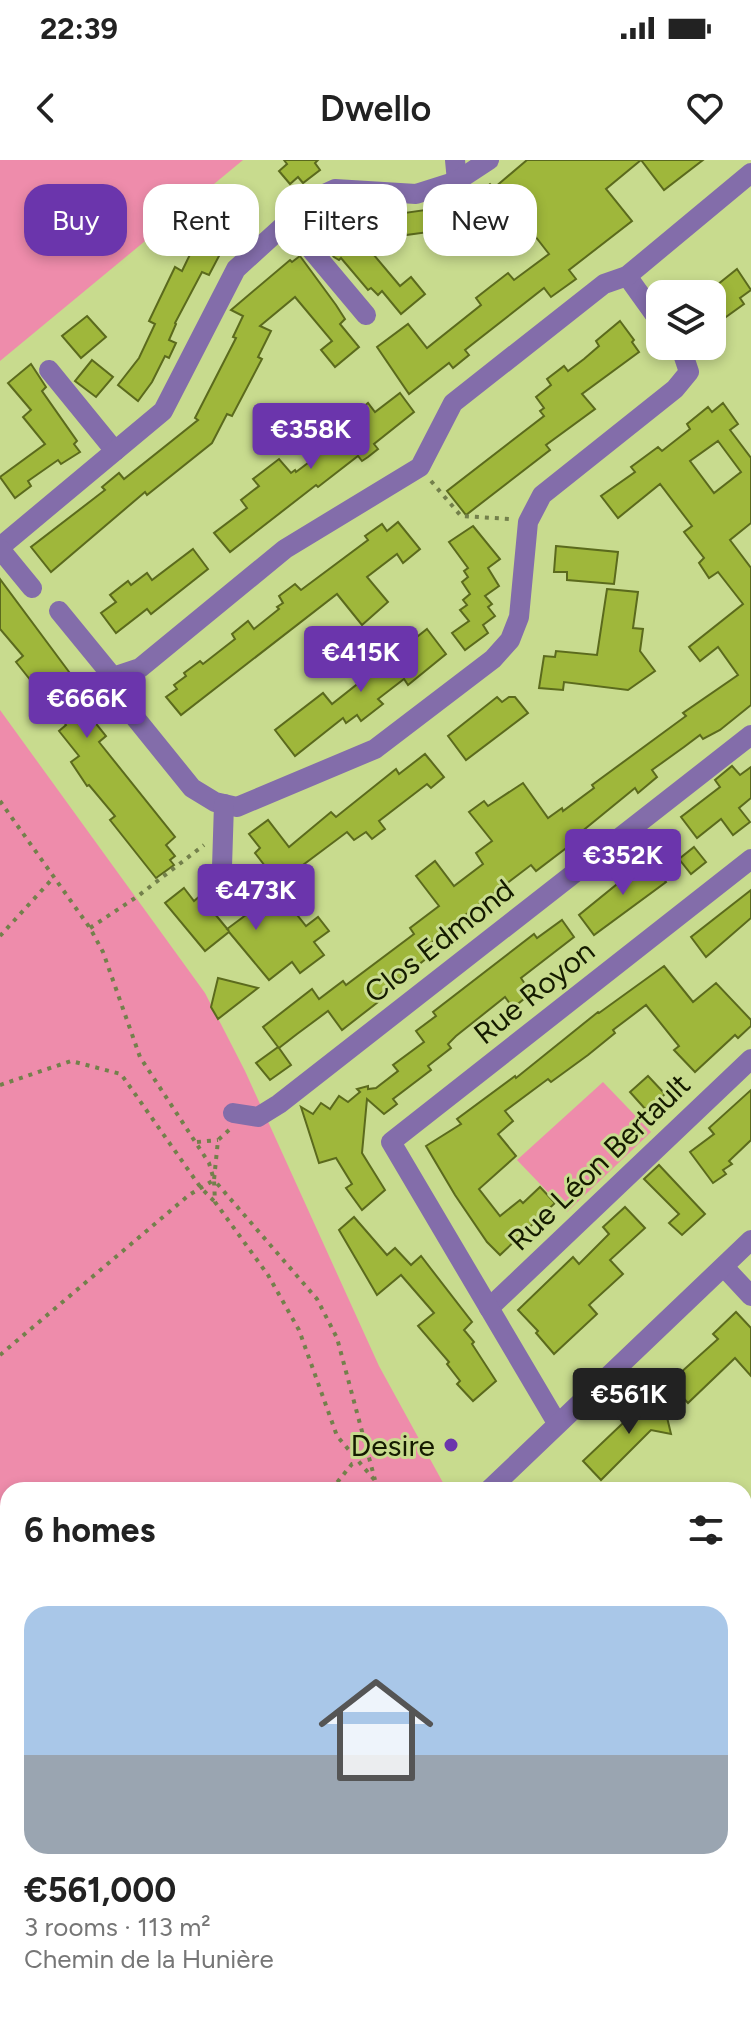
<!DOCTYPE html>
<html lang="en">
<head>
<meta charset="utf-8">
<style>
  :root { --surface:#fff; --page:#f2f2f2; --text:#222; --muted:#767676; --line:#e0e0e0; --accent:#6b35ac }
  body { margin:0; font-family:Figtree,sans-serif; background:var(--page); color:var(--text); height:100vh; display:flex; flex-direction:column; font-size:30px; white-space:nowrap }
  * { box-sizing:border-box; margin:0 }
  p { font-size:26px; color:var(--muted) }
  .icon { flex:none; width:44px; height:44px; fill:none; stroke:currentColor; stroke-width:2; stroke-linecap:round; stroke-linejoin:round }
  .map { position:relative; flex:1; overflow:hidden }
  .side { position:absolute; left:0px; top:1322px; width:752px; height:538px; display:flex; flex-direction:column; background:var(--surface); border-radius:24px 24px 0 0; box-shadow:0 4px 12px #0003 }
  .side>* { flex:none }
  .top-card { position:absolute; left:24px; top:24px; width:704px; height:72px; display:flex; gap:16px }
  .tools { position:absolute; left:646px; top:120px; display:grid; gap:16px }
  .tools a { display:grid; place-items:center; width:80px; height:80px; border-radius:16px; background:var(--surface); box-shadow:0 4px 12px #0003; font-size:40px }
  .price { position:absolute; translate:-50% -68px; padding:0 18px; border-radius:8px; background:var(--accent); color:#fff; font-size:26px; line-height:52px; filter:drop-shadow(0 2px 4px #0008) }
  .price::after { content:''; position:absolute; left:50%; top:48px; width:24px; height:18px; margin-left:-12px; background:inherit; clip-path:polygon(0 0,100% 0,50% 100%) }
  .price.current { background:#222; color:#fff }
  ul { padding:0; list-style:none }
  li { display:grid; align-content:center; gap:16px; height:424px; padding:0 24px }
  li+li { border-top:2px solid var(--line) }
  li span { display:grid; place-items:center; height:248px; border-radius:24px; color:#555 }
  li>.icon { margin-inline-start:auto }
  span .icon { width:144px; height:144px; fill:#fffc; stroke-width:1 }
  li b { font-size:34px }
  h2 { display:flex; justify-content:space-between; align-items:center; height:96px; padding:0 24px; font-size:34px }
  .tag { padding:0 28px; border-radius:24px; background:var(--surface); box-shadow:0 4px 12px #0003; font-size:28px; line-height:72px }
  .tag.current { background:var(--accent); color:#fff }
  .status { display:flex; justify-content:space-between; align-items:center; height:56px; padding:0 40px; background:var(--surface); direction:ltr }
  .status svg { height:22px; fill:currentColor }
  header { display:flex; justify-content:space-between; align-items:center; height:104px; padding:0 24px; background:var(--surface); font-size:36px; font-weight:600 }
  .map>svg:first-child { display:block }
  .green { fill:#ee8cab }
  .building { fill:#9fb73b; stroke:#5b6a1d; stroke-width:2; fill-rule:evenodd }
  .lines { fill:none; stroke-linecap:round; stroke-linejoin:round }
  .path { stroke:#73804b; stroke-width:4; stroke-dasharray:4 6; stroke-linecap:butt }
  .minor { stroke:#836daa; stroke-width:20 }
  .poi-dot { fill:#6b35ac; stroke:#c8db8e; stroke-width:3 }
  .labels { text-anchor:middle; dominant-baseline:central; stroke-width:6; stroke-linejoin:round; paint-order:stroke }
  .street-label { font-size:30px; fill:#151b00; stroke:#c8db8e }
  .poi-label { font-size:30px; fill:#151b00; stroke:#c8db8e; text-anchor:end }
</style>
</head>
<body>
<div class="status"><b>22:39</b><svg viewBox="0 0 49 12"><path d="M0 12V9h3v3zM5 12V6h3v6zM10 12V3h3v9zM15 12V0h3v12zM26 1h20v11H26zM47 4h2v5h-2z"/></svg></div>
<header><svg class="icon" aria-label="back" viewBox="0 0 24 24"><path d="M15 5l-7 7 7 7"/></svg>Dwello<svg class="icon" aria-label="heart" viewBox="0 0 24 24"><path d="M12 20l-8-8c-3-5 5-10 8-4 3-6 11-1 8 4z"/></svg></header>
<div class="map">
<svg width="751" height="1859" viewBox="0 0 751 1859">
  <rect width="100%" height="100%" fill="#c8db8e"/>
  <g class="green">
    <polygon points="0,0 243,0 0,201"/>
    <polygon points="0,550 205,833 245,911 379,1206 447,1330 8,1330 8,1641 1,1644 8,1668 8,1852 636,1852 639,1859 0,1859"/>
    <polygon points="603,922 651,972 567,1052 517,1000"/>
    <polygon points="744,1502 751,1509 751,1683 744,1681"/>
  </g>
  <g class="building">
    <polygon points="284,0 318,0 315,3 320,10 303,23 298,17 290,24 279,11 287,4"/>
    <polygon points="527,0 703,0 664,30 641,0 606,29 632,61 569,110 576,119 551,137 544,128 465,190 469,195 453,208 449,203 409,234 377,187 408,164 427,188 481,145 476,138 490,127 508,113 514,120 549,94 510,44 469,78 441,82 440,75 429,77 428,72 406,75 404,53 425,50 426,55 459,50 490,24 494,28"/>
    <polygon points="242,42 252,56 245,62 251,68 220,94 209,115 202,112 175,163 176,164 169,180 176,183 169,198 165,196 152,222 138,241 118,225 139,198 155,164 149,161 175,107 182,111 196,82"/>
    <polygon points="357,43 364,49 368,46 395,77 363,82 400,126 411,117 425,134 401,154 382,131 378,135 371,128 368,130 341,98 339,100 334,97 320,80 329,67"/>
    <polygon points="300,96 336,145 345,159 340,164 359,187 335,207 321,190 332,181 295,137 260,166 271,171 258,197 262,199 232,256 227,254 212,283 147,335 145,332 51,412 31,387 105,330 102,327 119,313 124,319 198,260 195,258 236,178 233,177 243,156 231,150 290,100 292,102"/>
    <polygon points="737,109 751,130 740,138 744,144 712,167 712,129"/>
    <polygon points="87,156 106,177 81,198 62,176"/>
    <polygon points="620,161 634,180 632,182 639,192 582,234 595,249 546,285 550,290 466,355 447,331 544,256 540,251 544,248 536,237 551,225 547,219 564,206 568,211 584,199 599,186 596,181"/>
    <polygon points="92,200 113,217 96,237 75,221"/>
    <polygon points="31,204 46,227 42,231 77,281 74,284 80,292 61,304 58,300 28,321 31,326 15,338 0,317 45,284 23,257 31,250 8,223"/>
    <polygon points="400,233 414,252 374,284 378,289 368,297 362,301 358,296 318,327 316,325 230,392 214,373 247,348 241,340 259,326 253,319 279,299 291,313 295,310 296,312 358,265 351,257 368,243 375,252"/>
    <path d="M 723,243 L 738,264 L 730,270 L 751,298 L 751,363 L 730,380 L 751,408 L 751,545 L 720,570 L 703,579 L 700,575 L 684,587 L 652,610 L 657,617 L 638,633 L 635,628 L 580,673 L 582,676 L 536,711 L 531,705 L 456,762 L 425,788 L 431,795 L 375,838 L 378,842 L 342,870 L 328,851 L 297,874 L 279,888 L 291,905 L 270,920 L 256,903 L 278,887 L 263,867 L 312,829 L 319,839 L 343,821 L 346,825 L 414,774 L 410,768 L 439,746 L 416,716 L 435,701 L 454,726 L 483,704 L 476,693 L 492,681 L 469,652 L 484,641 L 488,646 L 523,623 L 548,658 L 562,648 L 563,651 L 594,628 L 592,625 L 686,556 L 683,553 L 738,515 L 718,487 L 700,501 L 689,487 L 743,444 L 718,412 L 709,418 L 699,403 L 704,398 L 684,372 L 692,366 L 660,324 L 618,358 L 601,336 L 635,312 L 631,307 L 658,287 L 662,291 L 690,269 L 687,264 L 708,247 L 712,252 ZM 718,281 L 741,312 L 714,333 L 690,301 Z"/>
    <polygon points="398,362 420,389 403,403 397,394 367,417 388,442 362,465 337,434 181,555 166,537 177,529 174,525 186,516 184,513 200,501 203,504 235,479 232,474 248,461 254,469 279,449 277,447 283,443 279,436 295,424 301,430 368,380 365,376 382,364 387,371"/>
    <polygon points="473,366 500,399 488,408 499,426 485,436 492,444 488,447 495,456 483,465 488,473 465,490 452,473 469,461 460,450 467,445 463,440 470,434 462,422 468,417 464,411 468,408 449,382"/>
    <polygon points="556,386 618,392 614,424 567,420 567,412 554,412"/>
    <polygon points="193,389 208,409 151,454 147,449 116,473 101,453 116,442 110,435 128,421 131,425 147,413 152,420"/>
    <polygon points="0,419 81,528 73,535 106,576 99,582 175,677 166,685 175,696 170,700 174,705 156,718 110,660 115,656 89,625 87,626 71,602 79,596 59,571 66,565 16,502 23,496 0,469"/>
    <polygon points="607,429 638,432 633,468 643,469 640,491 655,511 628,530 564,522 563,530 539,528 544,496 555,497 556,491 597,495"/>
    <polygon points="427,469 446,494 408,525 404,519 378,539 383,544 361,561 357,555 346,563 343,558 295,596 275,570 323,533 332,544"/>
    <polygon points="497,537 502,542 509,537 515,537 528,553 466,600 448,576"/>
    <polygon points="425,594 444,617 431,628 427,624 379,661 385,669 372,679 366,672 354,680 347,672 303,705 306,709 282,728 255,693 260,688 249,674 268,660 289,687 331,652 336,657 396,609 399,614"/>
    <polygon points="732,606 740,615 751,607 751,638 739,648 750,662 733,675 721,659 697,678 681,657 720,627 715,620"/>
    <polygon points="694,687 706,702 691,714 679,699"/>
    <polygon points="648,699 666,722 594,775 579,755"/>
    <polygon points="184,728 194,741 200,736 229,771 227,769 278,731 306,766 318,757 329,771 314,782 324,795 300,813 292,802 269,820 229,772 205,791 165,743"/>
    <polygon points="751,730 751,758 706,797 691,777"/>
    <polygon points="562,760 574,777 521,818 531,833 513,848 505,837 456,876 448,884 451,888 428,906 431,910 393,939 397,944 384,954 367,939 362,993 385,1030 362,1050 346,1028 352,1024 336,998 319,1003 301,947 313,954 321,943 330,949 339,936 348,942 360,932 357,929 368,926 368,929 376,928 398,911 393,905 424,882 416,871 436,856 433,852 534,774 537,778"/>
    <polygon points="664,806 693,842 716,823 751,860 751,866 738,878 735,875 695,912 674,890 679,886 646,845 613,870 615,873 588,895 551,922 548,919 505,951 513,961 498,974 516,996 479,1029 500,1056 520,1040 523,1043 540,1027 555,1043 500,1095 487,1082 455,1035 426,986 461,964 457,959 515,916 516,918 598,852 599,853"/>
    <polygon points="218,818 258,828 218,859 211,847"/>
    <polygon points="648,916 665,934 647,951 630,932"/>
    <polygon points="751,930 751,980 729,1001 732,1004 723,1010 726,1014 713,1023 690,992 714,974 709,968"/>
    <polygon points="659,1005 705,1054 682,1075 669,1063 679,1054 644,1019"/>
    <polygon points="625,1047 645,1068 610,1100 623,1114 589,1145 597,1154 554,1194 536,1173 538,1171 518,1150 573,1097 579,1104 609,1074 603,1067"/>
    <polygon points="354,1057 387,1095 395,1088 411,1105 421,1096 472,1162 464,1170 474,1182 472,1184 496,1221 473,1241 457,1224 460,1221 447,1204 449,1202 418,1166 434,1153 401,1115 377,1135 339,1070"/>
    <polygon points="736,1152 751,1168 751,1216 735,1198 688,1243 669,1223 718,1179 713,1174"/>
    <polygon points="660,1228 671,1274 651,1270 601,1320 583,1301"/>
  </g>
  <g class="lines">
    <g class="path">
      <polyline points="431,321 461,356 510,359"/>
      <polyline points="0,641 90,768 103,792 140,897 209,1003 214,1020 215,1042 268,1115 299,1170 337,1276 383,1330"/>
      <polyline points="90,768 138,736 204,685"/>
      <polyline points="0,776 54,717"/>
      <polyline points="0,925 71,901 121,914 201,1028 215,1042"/>
      <polyline points="229,970 218,980 214,1020 317,1139 337,1178 375,1320"/>
      <polyline points="197,982 218,980"/>
      <polyline points="0,1195 189,1035 214,1020"/>
      <polyline points="331,1330 352,1304 356,1303"/>
      <polyline points="0,1625 8,1621"/>
      <polyline points="744,1694 751,1693"/>
      <polyline points="423,1854 425,1852"/>
    </g>
    <g class="minor">
      <polyline points="455,0 457,21"/>
      <polyline points="288,62 366,155"/>
      <polyline points="627,116 660,162"/>
      <polyline points="49,210 115,291"/>
      <polyline points="0,387 163,251 236,109 313,39 335,29 416,34 457,21 489,0"/>
      <polyline points="0,389 32,428"/>
      <polyline points="59,451 113,517 140,508 285,389 420,307 453,243 604,124 627,116 751,13"/>
      <polyline points="113,517 116,534 192,628 215,642 237,647 375,589 493,499 510,480 519,457 528,362 542,335 675,229 689,212 683,194 677,186"/>
      <polyline points="224,644 222,707 243,737"/>
      <polyline points="233,953 258,957 279,944 751,575"/>
      <polyline points="724,1107 751,1136"/>
      <polyline points="489,1148 751,899"/>
      <polyline points="557,1263 391,982 751,699"/>
      <polyline points="489,1330 751,1080"/>
      <polyline points="0,1661 8,1657"/>
      <polyline points="0,1758 8,1750"/>
      <polyline points="147,1859 147,1852"/>
    </g>
  </g>
  <circle class="poi-dot" cx="451" cy="1285" r="8"/>
  <g class="labels">
    <g class="street-label">
      <text transform="translate(439 781) rotate(-38)">Clos Edmond</text>
      <text transform="translate(534 832) rotate(-39)">Rue Royon</text>
      <text transform="translate(599 1002) rotate(-44)">Rue Léon Bertault</text>
    </g>
    <g class="poi-label">
      <text x="435" y="1285">Desire</text>
    </g>
  </g>
</svg>
<div class="tools">
<a><svg class="icon" aria-label="layers" viewBox="0 0 24 24"><path d="M12 4l9 5-9 5-9-5zM3 14l9 5 9-5"/></svg></a>
</div>
<b class="price" style="left:311px;top:311px">€358K</b>
<b class="price" style="left:361px;top:534px">€415K</b>
<b class="price" style="left:87px;top:580px">€666K</b>
<b class="price" style="left:623px;top:737px">€352K</b>
<b class="price" style="left:256px;top:772px">€473K</b>
<b class="price current" style="left:629px;top:1276px">€561K</b>
<div class="top-card">
<a class="tag current">Buy</a>
<a class="tag">Rent</a>
<a class="tag">Filters</a>
<a class="tag">New</a>
</div>
<section class="side">
<h2>6 homes<svg class="icon" aria-label="filters" viewBox="0 0 24 24"><path d="M4 7h16M4 17h16"/><circle cx="9" cy="7" r="2"/><circle cx="15" cy="17" r="2"/></svg></h2>
<ul>
<li><span style="background:linear-gradient(#a9c7e8 60%,#9aa5b1 0)"><svg class="icon" aria-label="home" viewBox="0 0 24 24"><path d="M3 11l9-7 9 7M6 9v11h12V9"/></svg></span><div><b>€561,000</b><p>3 rooms · 113 m²</p><p>Chemin de la Hunière</p></div></li>
</ul>
</section>
</div>
</body>
</html>
